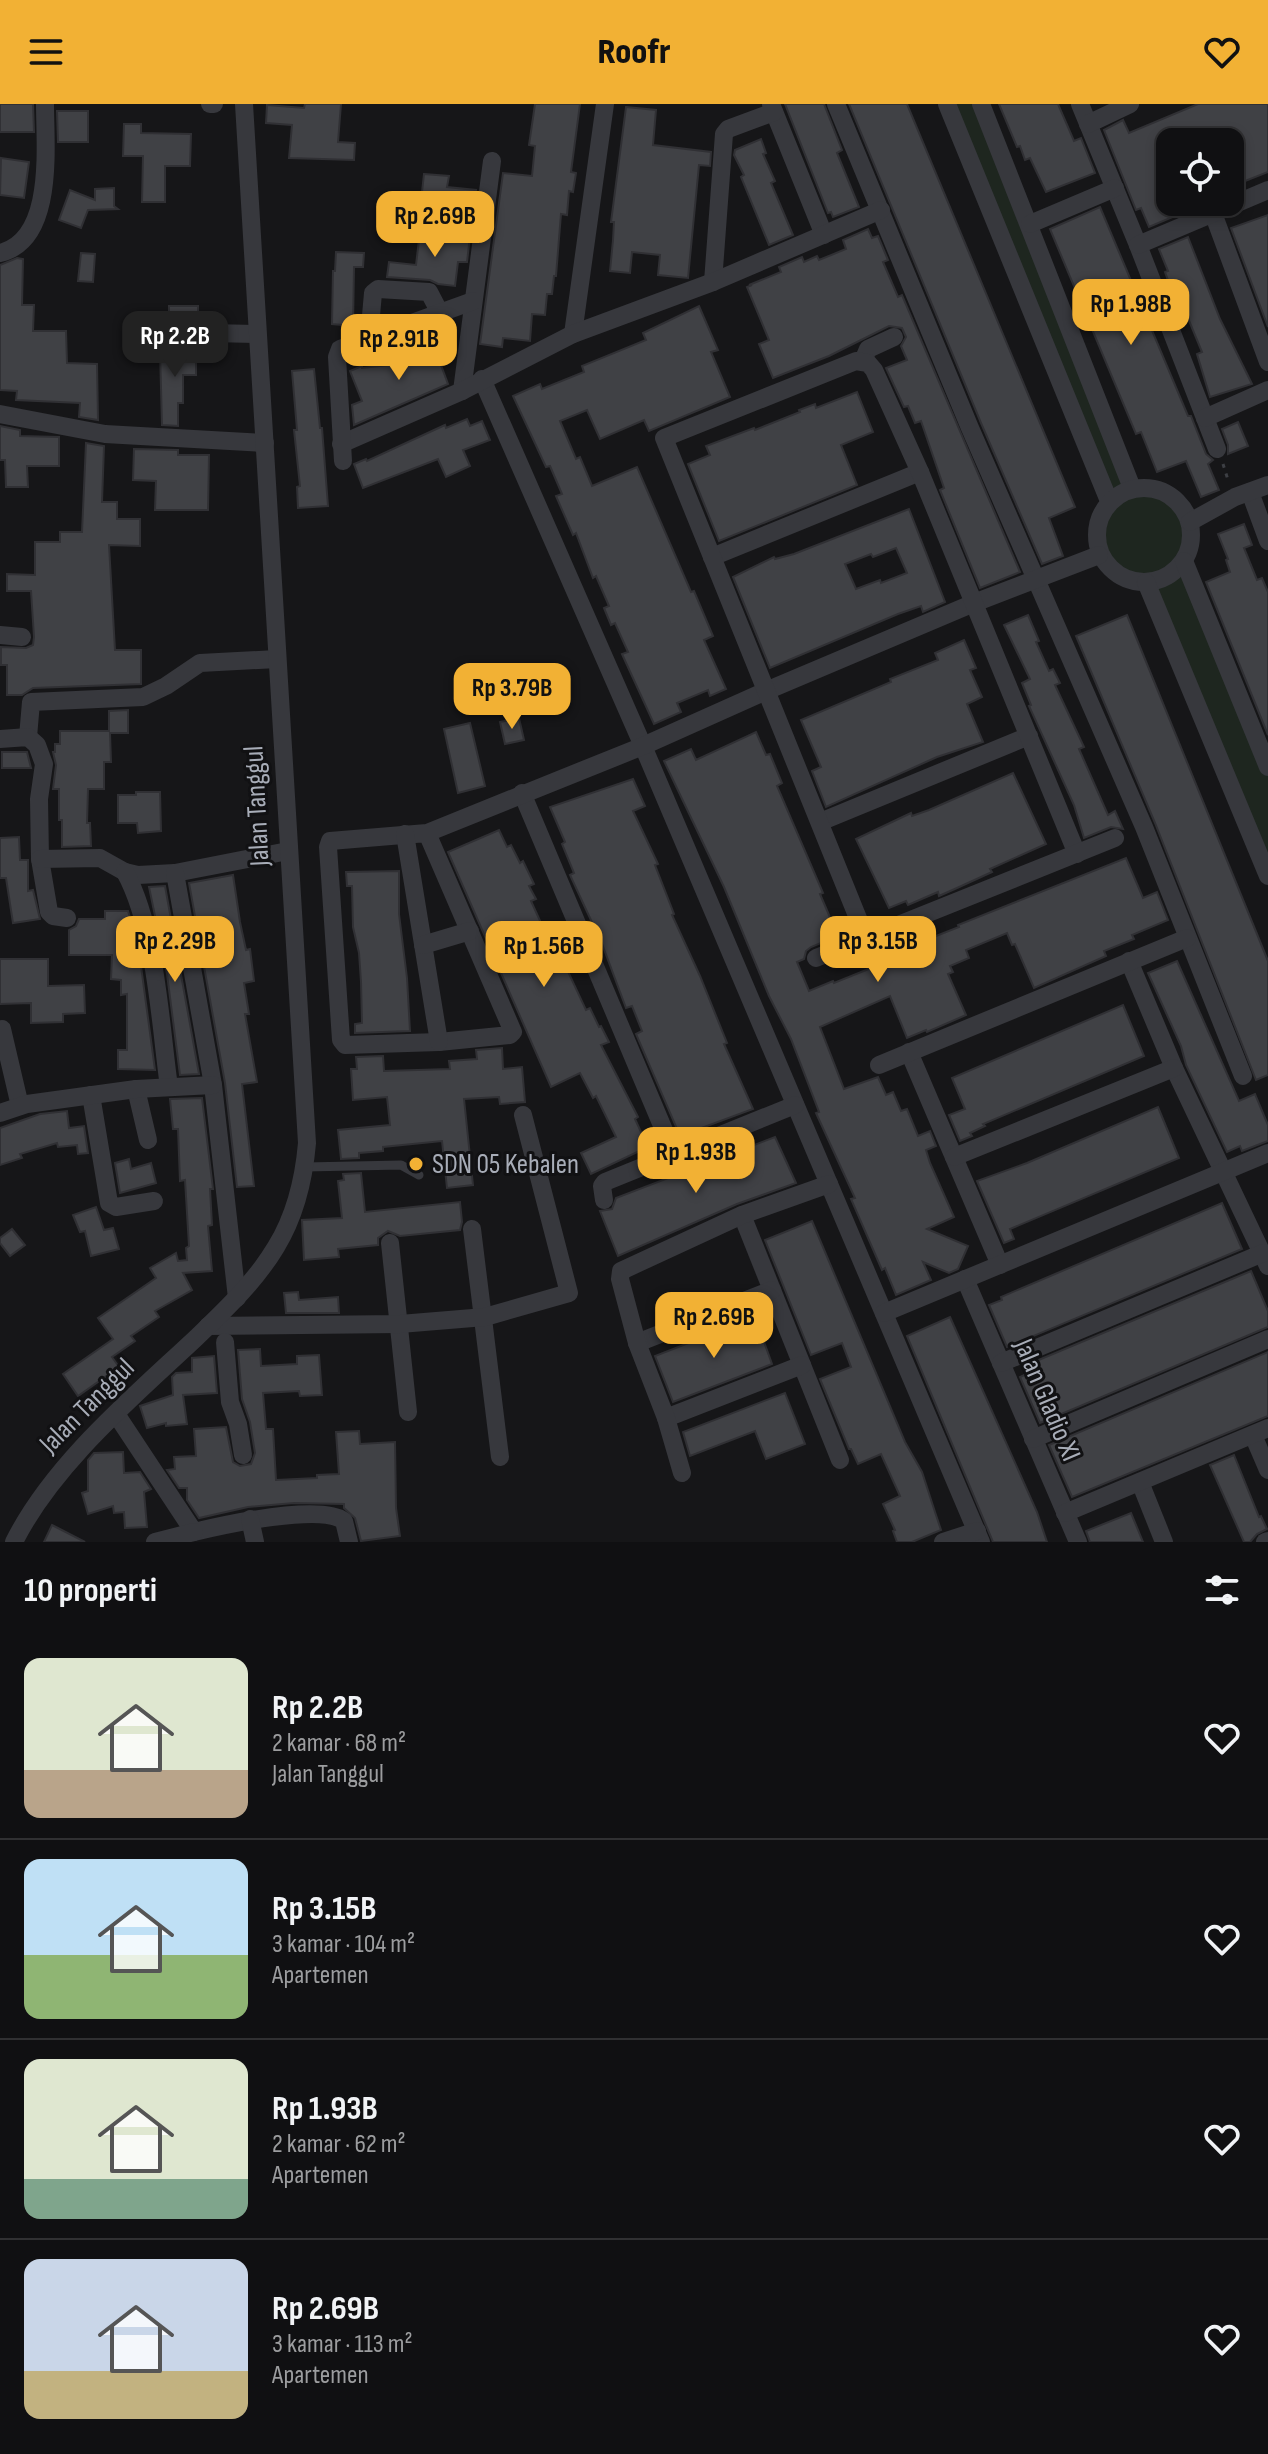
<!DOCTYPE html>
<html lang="id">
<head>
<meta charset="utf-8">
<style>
  :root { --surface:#101012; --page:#1e1e20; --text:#f1f3f6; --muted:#9c9d9f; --line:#303032; --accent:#f2b134 }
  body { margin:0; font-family:"Sofia Sans Condensed",sans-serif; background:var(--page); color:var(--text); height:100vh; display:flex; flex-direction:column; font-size:30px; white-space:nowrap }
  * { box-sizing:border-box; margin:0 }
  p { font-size:26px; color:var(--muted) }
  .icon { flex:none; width:44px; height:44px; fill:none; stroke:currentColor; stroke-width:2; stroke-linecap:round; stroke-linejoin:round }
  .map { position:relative; height:1438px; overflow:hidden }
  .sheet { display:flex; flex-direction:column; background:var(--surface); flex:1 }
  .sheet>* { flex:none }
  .controls { position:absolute; left:1156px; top:24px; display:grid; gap:16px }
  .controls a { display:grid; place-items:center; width:88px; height:88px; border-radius:16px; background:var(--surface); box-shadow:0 4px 12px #0003,0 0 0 2px var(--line); font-size:40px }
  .price { position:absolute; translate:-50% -68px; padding:0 18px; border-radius:16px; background:var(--accent); color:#111; font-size:26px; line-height:52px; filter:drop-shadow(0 2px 4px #0008) }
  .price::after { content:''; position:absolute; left:50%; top:48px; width:24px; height:18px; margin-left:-12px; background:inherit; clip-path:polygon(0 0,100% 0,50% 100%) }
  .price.active { background:#222; color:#fff }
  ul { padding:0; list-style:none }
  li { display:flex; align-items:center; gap:24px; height:200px; padding:0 24px }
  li+li { border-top:2px solid var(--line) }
  li span { display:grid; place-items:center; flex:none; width:224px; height:160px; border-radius:16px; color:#555 }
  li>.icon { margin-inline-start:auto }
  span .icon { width:96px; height:96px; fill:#fffc; stroke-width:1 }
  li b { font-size:34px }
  h2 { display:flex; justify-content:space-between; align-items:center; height:96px; padding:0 24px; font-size:34px }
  header { display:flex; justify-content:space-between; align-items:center; height:104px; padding:0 24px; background:var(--accent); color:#111; font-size:36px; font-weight:800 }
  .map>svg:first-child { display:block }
  .green { fill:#1e261f }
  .building { fill:#404145; stroke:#303034; stroke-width:2; fill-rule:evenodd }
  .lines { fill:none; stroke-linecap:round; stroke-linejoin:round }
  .path { stroke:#3d3f44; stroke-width:3; stroke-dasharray:4 6; stroke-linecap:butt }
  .lane { stroke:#37383d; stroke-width:9 }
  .street { stroke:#37383d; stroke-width:18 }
  .poi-dot { fill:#f2b134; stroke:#111113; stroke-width:3 }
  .labels { text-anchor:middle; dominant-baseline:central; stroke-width:6; stroke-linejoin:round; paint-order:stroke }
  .street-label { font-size:28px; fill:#a8adb8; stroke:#111113 }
  .poi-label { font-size:28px; fill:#a8adb8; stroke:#111113; text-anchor:start }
</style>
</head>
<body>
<header><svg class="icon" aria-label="menu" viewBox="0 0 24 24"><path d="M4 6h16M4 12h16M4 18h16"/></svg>Roofr<svg class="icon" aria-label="heart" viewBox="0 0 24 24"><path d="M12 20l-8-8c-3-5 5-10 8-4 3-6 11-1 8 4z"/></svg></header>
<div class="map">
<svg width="1268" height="1438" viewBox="0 0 1268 1438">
  <rect width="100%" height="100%" fill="#161618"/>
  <path class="green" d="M 946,0 L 981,0 L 1132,384 C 1180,386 1202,411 1184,457 L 1268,663 L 1268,772 L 1146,479 L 1127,476 L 1111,466 L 1099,451 L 1096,423 L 1109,397 Z"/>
  <g class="building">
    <polygon points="0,0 33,0 34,28 0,28"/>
    <polygon points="305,0 341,0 338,38 355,39 354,56 289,54 292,21 266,19 267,1 304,4"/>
    <polygon points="535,0 580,0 571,68 576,69 573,88 569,87 567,111 561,110 556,172 554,172 552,190 547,190 545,211 532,210 530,237 503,234 502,243 480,240 503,69 532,72 535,42 529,41"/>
    <polygon points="785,0 824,0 842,46 837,49 859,103 833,113 831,108 828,109"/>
    <polygon points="849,0 907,0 1075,403 1049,414 1063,452 1042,460 981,319"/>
    <polygon points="999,0 1058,0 1074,37 1081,34 1095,69 1046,88 1030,54 1025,56 1020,42 1017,43"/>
    <polygon points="1198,0 1268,0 1268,68 1230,83 1230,38 1170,38 1170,98 1208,98 1149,123 1141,104 1136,106 1104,26 1123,16 1129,29"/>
    <polygon points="626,3 656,6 653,41 711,48 710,62 699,61 688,174 658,171 660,151 632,148 630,169 610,167 613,136 614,118 611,118"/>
    <polygon points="57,7 88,7 88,38 58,38"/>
    <polygon points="124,20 141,20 141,29 191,30 190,62 165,62 165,98 142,98 143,52 123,52"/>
    <polygon points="761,35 766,49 763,50 775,77 771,79 793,131 769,141 741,73 744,71 734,51 735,46"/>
    <polygon points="1,54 29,58 24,94 0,91"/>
    <polygon points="424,70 449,72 447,83 476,86 474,102 421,97"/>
    <polygon points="114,84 114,102 118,105 88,106 81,124 59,116 70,86 95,96 95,85"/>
    <polygon points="1100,103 1188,312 1191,312 1206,350 1213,356 1208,360 1219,386 1201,393 1186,357 1157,368 1141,328 1136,330 1050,125"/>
    <polygon points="1268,111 1268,223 1231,124"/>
    <polygon points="868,125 872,134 878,132 888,156 883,158 898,193 902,191 1020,468 980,484 940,386 944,384 921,317 915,319 908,302 904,303 886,264 907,256 901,242 906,233 902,224 889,222 829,252 773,274 759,240 769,236 747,183 752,181 749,181 781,168 779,163 802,153 804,158 817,152 819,156 846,145 843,136"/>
    <polygon points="420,127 470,132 467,158 458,158 455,182 438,180 430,176 387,173 389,158 416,161"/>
    <polygon points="1188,133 1220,215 1252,280 1210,293 1197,250 1202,248 1183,202 1180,203 1172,187 1165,168 1168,167 1159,145"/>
    <polygon points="336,148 364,149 363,163 354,163 353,222 332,220 333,167 335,167"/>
    <polygon points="81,149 95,150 93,178 78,177"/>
    <polygon points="17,154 23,155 22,201 34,201 33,227 66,227 67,259 97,260 98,316 79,313 80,299 16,296 17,287 0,286 0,161"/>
    <polygon points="169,202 198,202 198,217 169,216"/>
    <polygon points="699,202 718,246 711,248 730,293 649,327 644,316 600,335 587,306 560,317 576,355 580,353 592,382 637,363 691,488 694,487 713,532 704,536 726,585 710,592 708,586 677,599 681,608 654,620 622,550 628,548 615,519 611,521 604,504 609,502 596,472 593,474 576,429 573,431 556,392 562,390 550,362 546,363 513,292 540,280 542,285 584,268 582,262 646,236 643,229"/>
    <polygon points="441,233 451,257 441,261 448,280 354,321 352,301 362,297 350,267 362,262 362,264 418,258 418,243"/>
    <polygon points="168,240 196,241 196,271 183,271 183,299 178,299 178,322 162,321 160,247 168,247"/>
    <polygon points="314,265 320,324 322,324 328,402 298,404 297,383 300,382 294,326 297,326 292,267"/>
    <polygon points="857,288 873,328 841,341 857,381 719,437 688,360 710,351 706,342 754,324 755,326 800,308 799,306 815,300 816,304"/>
    <polygon points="467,315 470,322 482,317 490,336 463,346 470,362 446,373 438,355 363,384 354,360 366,355 367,357 445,321 446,324"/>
    <polygon points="1238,318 1248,342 1228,350 1228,341 1222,325"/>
    <polygon points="0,322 20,326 20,332 59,333 59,362 27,362 28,383 6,383 5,356 0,356"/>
    <polygon points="86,339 104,342 102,398 117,398 117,415 140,415 140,442 109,441 115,546 141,546 141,580 33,584 22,591 7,591 7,561 1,561 1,543 26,544 33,541 34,533 31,487 7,487 7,470 35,471 35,438 60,438 60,428 82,428"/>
    <polygon points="134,345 178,346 178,351 209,351 208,406 155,406 156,377 133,376"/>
    <path d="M 909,405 L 945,498 L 923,508 L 921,502 L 898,510 L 770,564 L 733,473 L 774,453 L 775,455 L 794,450 ZM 896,444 L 907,469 L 881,479 L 880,476 L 856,485 L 845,460 L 871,450 L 873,453 Z"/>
    <polygon points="1244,420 1252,441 1244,444 1257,476 1262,474 1268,488 1268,631 1206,478 1230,468 1226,456 1228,455 1218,430"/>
    <polygon points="1028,511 1039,537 1036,538 1049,567 1053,565 1060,579 1055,581 1084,643 1079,645 1108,711 1115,707 1123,725 1111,723 1084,734 1074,701 1029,602 1031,601 1022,579 1030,575 1004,521"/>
    <polygon points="1127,511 1268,857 1268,971 1256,976 1155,719 1076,532"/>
    <polygon points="964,536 976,564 970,566 982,593 967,600 983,638 937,653 826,703 812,667 821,663 801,616 891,578 890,575 938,556 935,549"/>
    <polygon points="128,606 128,629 110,629 111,658 104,658 104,685 88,685 87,719 90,719 91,742 62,743 62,716 59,716 59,685 53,685 56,661 53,648 55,648 55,640 60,640 60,627 109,627 109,607"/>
    <polygon points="519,614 524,636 505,640 500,618"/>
    <polygon points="470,619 485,682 458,689 444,625"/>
    <polygon points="756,628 766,651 770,650 782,679 777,682 823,789 820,790 838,832 811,843 806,847 804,855 797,858 809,887 833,877 834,879 881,860 915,844 913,841 959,823 958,821 1126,754 1143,794 1157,788 1168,816 1132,831 1134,835 1104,847 1106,852 1034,884 1015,840 1012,841 1007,829 966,846 969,854 950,862 953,868 948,870 966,911 927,928 926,926 907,934 890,892 820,923 844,985 878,973 886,991 893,988 901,1007 907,1005 918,1032 930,1027 936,1042 926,1046 930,1059 954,1113 927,1125 968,1142 958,1165 949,1169 923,1158 931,1176 896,1191 885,1164 882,1166 851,1095 855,1094 816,1009 819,1008 791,935 769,892 724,783 664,657 691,645 696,656"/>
    <polygon points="2,648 27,648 31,664 2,664"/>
    <polygon points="1013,669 1046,740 990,765 992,768 957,784 939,792 938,788 908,801 906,797 889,804 856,735 911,709 912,712 929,706"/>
    <polygon points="633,675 645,702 633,707 658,760 655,761 674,810 672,811 700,872 727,939 724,940 753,1005 680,1032 636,930 642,927 632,902 626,904 602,840 570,771 574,769 562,740 565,738 550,703"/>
    <polygon points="136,688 160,688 161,727 138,729 137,719 118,719 118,691 136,691"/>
    <polygon points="499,726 507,743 511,741 520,759 523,757 534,780 529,782 536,795 531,797 546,830 555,845 557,844 586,906 590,904 599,923 601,922 609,938 601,941 638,1013 635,1015 648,1043 591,1070 581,1049 616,1033 596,992 593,994 580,969 551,983 448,748"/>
    <polygon points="19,733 20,756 28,756 28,787 33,786 40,815 13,819 6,774 0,774 0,734"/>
    <polygon points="399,767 399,810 407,874 410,927 355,929 355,920 362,919 361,878 359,849 353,823 352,782 347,782 346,768"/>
    <polygon points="233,771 240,818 246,846 250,845 254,877 244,879 249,910 245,910 257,978 242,980 254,1082 237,1083 225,979 189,779"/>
    <polygon points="165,782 199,970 180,971 167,870 149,783"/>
    <polygon points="105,807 128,807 132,820 135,832 134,862 141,862 155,966 118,965 118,946 127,946 127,890 121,891 121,876 111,875 112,851 69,851 69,826 76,822 79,815 105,815"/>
    <polygon points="0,855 48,855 48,882 84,881 85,909 63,910 63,918 31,919 31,899 0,900"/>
    <polygon points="1177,857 1239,997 1255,990 1268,1021 1268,1037 1242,1047 1240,1042 1227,1048 1186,961 1181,942 1148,869"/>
    <polygon points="1123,901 1144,952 983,1020 985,1022 970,1029 972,1032 960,1037 949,1011 965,1005 952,974"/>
    <polygon points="502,944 503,965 522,963 525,998 500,1000 499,993 464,995 473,1081 447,1084 442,1037 383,1043 383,1047 359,1049 359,1054 341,1055 338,1026 390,1021 387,993 353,996 351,965 357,965 356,953 383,952 384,967 450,965 449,957 477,955 476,946"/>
    <polygon points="202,994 213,1085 210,1085 212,1121 208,1122 212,1167 183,1169 192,1186 155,1207 159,1213 131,1232 135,1237 112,1253 119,1263 78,1292 63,1270 113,1235 98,1214 156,1174 150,1164 176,1149 178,1157 187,1156 186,1144 189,1142 185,1076 180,1077 178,1025 173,1025 170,995"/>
    <polygon points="1158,1003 1179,1054 1010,1125 1014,1135 1004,1139 977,1077 1027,1059"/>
    <polygon points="67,1007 69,1024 84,1022 88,1049 78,1050 77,1041 58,1043 57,1039 20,1050 22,1054 0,1061 0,1024 40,1010"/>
    <polygon points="775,1033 796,1079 737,1100 618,1152 600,1107 612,1105 616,1094"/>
    <polygon points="129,1055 131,1065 151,1059 156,1079 120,1089 115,1059"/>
    <polygon points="361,1069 365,1108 460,1098 462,1118 460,1126 400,1132 388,1127 378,1134 378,1141 338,1145 339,1153 304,1156 302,1116 342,1114 338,1077 344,1076 343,1070"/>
    <polygon points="1222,1099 1242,1145 1007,1243 989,1201 1002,1196 1001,1193"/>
    <polygon points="96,1103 104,1126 113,1124 119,1145 91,1152 85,1127 80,1128 73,1111"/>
    <polygon points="812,1117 905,1338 922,1368 935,1408 941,1426 912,1438 897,1438 893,1427 895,1426 883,1400 900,1392 881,1350 858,1360 851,1345 849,1345 820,1275 851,1263 842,1239 811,1251 765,1136"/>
    <polygon points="12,1125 25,1141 10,1152 0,1139 0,1134"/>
    <polygon points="1251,1167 1268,1207 1268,1223 1040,1319 1020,1273 1033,1267 1029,1260"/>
    <polygon points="298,1188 299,1196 338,1193 339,1209 286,1209 284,1189"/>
    <polygon points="755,1213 772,1260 673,1298 655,1252"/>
    <polygon points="950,1213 1037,1408 1047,1438 993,1438 907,1232"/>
    <polygon points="260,1245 261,1262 297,1260 297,1252 319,1251 322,1291 300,1292 299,1287 263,1289 266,1325 273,1325 276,1376 317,1374 317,1371 339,1370 336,1328 359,1327 360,1340 395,1338 396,1404 400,1432 361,1437 355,1414 344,1404 344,1400 294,1399 248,1403 199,1414 187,1396 187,1384 179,1384 167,1366 175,1365 174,1353 196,1352 194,1325 226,1323 233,1358 240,1362 251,1360 255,1349 250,1318 242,1295 238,1246"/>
    <polygon points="1268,1248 1268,1312 1072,1393 1049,1341"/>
    <polygon points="214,1252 217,1289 183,1291 187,1320 166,1322 166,1319 147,1324 140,1302 173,1291 172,1273 176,1269 192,1268 192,1254"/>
    <polygon points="785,1289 805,1340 766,1355 755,1327 690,1352 683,1328"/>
    <polygon points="123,1348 124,1369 140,1368 151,1385 144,1388 147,1423 125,1424 124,1408 114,1409 113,1402 88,1410 82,1389 88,1387 88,1356 94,1349"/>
    <polygon points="1234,1351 1259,1413 1261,1412 1267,1425 1257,1430 1250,1438 1244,1438 1210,1361"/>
    <polygon points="1131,1409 1143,1438 1090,1438 1086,1427"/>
    <polygon points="52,1421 85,1438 44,1438"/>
  </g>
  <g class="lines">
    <polyline class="path" points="1223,360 1228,376"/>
    <polyline class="lane" points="305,1063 401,1061 419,1071"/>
    <g class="street">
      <polyline points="210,0 214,0"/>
      <polyline points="771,0 824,131"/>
      <polyline points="836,0 970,324 1144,723 1243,972"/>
      <polyline points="947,0 1109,397"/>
      <polyline points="981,0 1132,384"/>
      <polyline points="1080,0 1138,141 1217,345"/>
      <polyline points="1088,20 1130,0"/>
      <polyline points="425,108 485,116"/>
      <polyline points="1213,109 1268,258"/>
      <polyline points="1030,120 1115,84"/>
      <polyline points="1138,141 1268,86"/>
      <path d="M 0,149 C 55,136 45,43 45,0"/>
      <polyline points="713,178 724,30 728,25 774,8"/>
      <polyline points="164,228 256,230"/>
      <polyline points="573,230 605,0"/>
      <polyline points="369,234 373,189 378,185 429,188 440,209"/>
      <polyline points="863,257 868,245 894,233"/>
      <polyline points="482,275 643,642 981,1438"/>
      <polyline points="462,287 492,57"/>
      <polyline points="0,310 105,330 265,339"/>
      <polyline points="1205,314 1268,286"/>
      <polyline points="341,340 462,287 573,230 713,178 881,106"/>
      <polyline points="343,357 337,253 340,245 473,197"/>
      <circle cx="1144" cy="431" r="47"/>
      <polyline points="1250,388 1268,437"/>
      <polyline points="1190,418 1235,393 1268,381"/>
      <polyline points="712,453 920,368"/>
      <polyline points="1184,457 1268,663"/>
      <polyline points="1146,478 1268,772"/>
      <polyline points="0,531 22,533"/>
      <polyline points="28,633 31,598 143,593 166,582 200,559 277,555"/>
      <polyline points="0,635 28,633 37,641 44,660 39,695 40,755 49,808 53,812 67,814"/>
      <polyline points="522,689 674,1050"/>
      <polyline points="820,718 1029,632"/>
      <polyline points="427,729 513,928 510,931 439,938 345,941 341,936 328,743 330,737 427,729 643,642 766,587 974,499 1099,451"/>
      <polyline points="405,730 439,938"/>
      <polyline points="40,755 100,754 125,768 138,771 175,769 288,747"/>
      <path d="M 125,768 C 156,825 160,918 169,983"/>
      <polyline points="175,769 213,981 237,1194"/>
      <polyline points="866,834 664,334 856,257 868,259 874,266 920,368 1077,750"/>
      <polyline points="423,841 470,827"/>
      <polyline points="816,854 1115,734"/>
      <polyline points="1129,857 1174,964 1268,1162"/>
      <polyline points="2,925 20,1002"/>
      <polyline points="909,948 1000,1161"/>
      <polyline points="879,961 1187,834"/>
      <polyline points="136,985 148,1036"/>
      <polyline points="91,991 109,1099 116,1103 154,1097"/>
      <polyline points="0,1009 27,1000 136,985 213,981"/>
      <polyline points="954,1053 1174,964"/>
      <polyline points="604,1096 602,1082 605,1078 795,1001"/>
      <polyline points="742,1111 840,1356"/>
      <polyline points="472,1125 500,1353"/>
      <polyline points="390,1139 408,1308"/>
      <polyline points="965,1175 1078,1438"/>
      <polyline points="884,1209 1268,1049"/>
      <polyline points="208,1222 400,1220 485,1213 569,1189 523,1011"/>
      <polyline points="225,1238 230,1298 238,1320 243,1351"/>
      <polyline points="637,1239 772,1186"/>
      <polyline points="1001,1259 1263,1149"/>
      <path d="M 116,1310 L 194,1428 C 224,1421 321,1399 344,1417 L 349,1438"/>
      <polyline points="666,1314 802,1261"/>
      <polyline points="1253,1331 1268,1366"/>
      <polyline points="1033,1335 1268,1235"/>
      <polyline points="682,1369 666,1314 637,1239 620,1175 621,1167 742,1111 829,1080"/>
      <polyline points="1140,1378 1164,1438"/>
      <polyline points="1065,1409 1268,1324"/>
      <polyline points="250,1415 255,1438"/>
      <path d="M 14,1438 C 53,1360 132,1294 196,1234 C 225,1206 255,1178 276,1143 C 295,1112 304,1074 307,1039 L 244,0"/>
      <polyline points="155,1438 194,1428"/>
      <polyline points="943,1438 977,1427"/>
      <polyline points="1265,1438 1268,1437"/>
    </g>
  </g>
  <circle class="poi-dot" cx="416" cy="1060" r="8"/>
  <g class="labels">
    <g class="street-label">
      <text transform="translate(257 702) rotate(-93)">Jalan Tanggul</text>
      <text transform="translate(1047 1296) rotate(67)">Jalan Gladio XI</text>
      <text transform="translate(87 1302) rotate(-45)">Jalan Tanggul</text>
    </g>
    <g class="poi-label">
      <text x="432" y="1060">SDN 05 Kebalen</text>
    </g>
  </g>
</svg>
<div class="controls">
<a><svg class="icon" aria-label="locate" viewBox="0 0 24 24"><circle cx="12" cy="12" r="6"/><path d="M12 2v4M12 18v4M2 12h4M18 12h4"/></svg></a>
</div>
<b class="price" style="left:435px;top:155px">Rp 2.69B</b>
<b class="price" style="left:1131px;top:243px">Rp 1.98B</b>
<b class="price active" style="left:175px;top:275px">Rp 2.2B</b>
<b class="price" style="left:399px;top:278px">Rp 2.91B</b>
<b class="price" style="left:512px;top:627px">Rp 3.79B</b>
<b class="price" style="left:175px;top:880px">Rp 2.29B</b>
<b class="price" style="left:878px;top:880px">Rp 3.15B</b>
<b class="price" style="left:544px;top:885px">Rp 1.56B</b>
<b class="price" style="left:696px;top:1091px">Rp 1.93B</b>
<b class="price" style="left:714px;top:1256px">Rp 2.69B</b>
</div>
<section class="sheet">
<h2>10 properti<svg class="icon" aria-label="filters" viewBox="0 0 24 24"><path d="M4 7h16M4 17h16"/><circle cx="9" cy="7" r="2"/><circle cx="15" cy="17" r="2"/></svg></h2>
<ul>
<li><span style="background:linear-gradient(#dfe7d0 70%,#b9a48a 0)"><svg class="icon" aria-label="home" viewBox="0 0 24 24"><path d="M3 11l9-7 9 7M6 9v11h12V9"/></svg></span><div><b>Rp 2.2B</b><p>2 kamar · 68 m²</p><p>Jalan Tanggul</p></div><svg class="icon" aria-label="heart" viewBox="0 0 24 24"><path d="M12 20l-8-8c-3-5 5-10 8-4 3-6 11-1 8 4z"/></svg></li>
<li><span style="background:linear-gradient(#bfe0f5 60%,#8fb573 0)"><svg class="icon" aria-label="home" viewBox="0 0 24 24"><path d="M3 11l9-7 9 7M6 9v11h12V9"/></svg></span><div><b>Rp 3.15B</b><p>3 kamar · 104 m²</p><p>Apartemen</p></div><svg class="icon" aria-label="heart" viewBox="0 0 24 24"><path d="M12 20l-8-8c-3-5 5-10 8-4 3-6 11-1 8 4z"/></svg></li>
<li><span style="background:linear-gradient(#dfe7d0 75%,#7fa58c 0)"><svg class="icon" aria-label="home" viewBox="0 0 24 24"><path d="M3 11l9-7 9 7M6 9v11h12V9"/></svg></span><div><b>Rp 1.93B</b><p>2 kamar · 62 m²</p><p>Apartemen</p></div><svg class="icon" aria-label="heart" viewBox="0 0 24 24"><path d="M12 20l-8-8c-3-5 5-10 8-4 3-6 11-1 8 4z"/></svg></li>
<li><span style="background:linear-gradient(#c9d6e8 70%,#c2b280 0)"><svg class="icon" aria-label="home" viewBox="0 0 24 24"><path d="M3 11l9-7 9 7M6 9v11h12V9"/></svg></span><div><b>Rp 2.69B</b><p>3 kamar · 113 m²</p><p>Apartemen</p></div><svg class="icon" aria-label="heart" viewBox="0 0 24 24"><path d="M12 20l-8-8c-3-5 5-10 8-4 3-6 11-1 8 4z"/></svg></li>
</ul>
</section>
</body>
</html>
